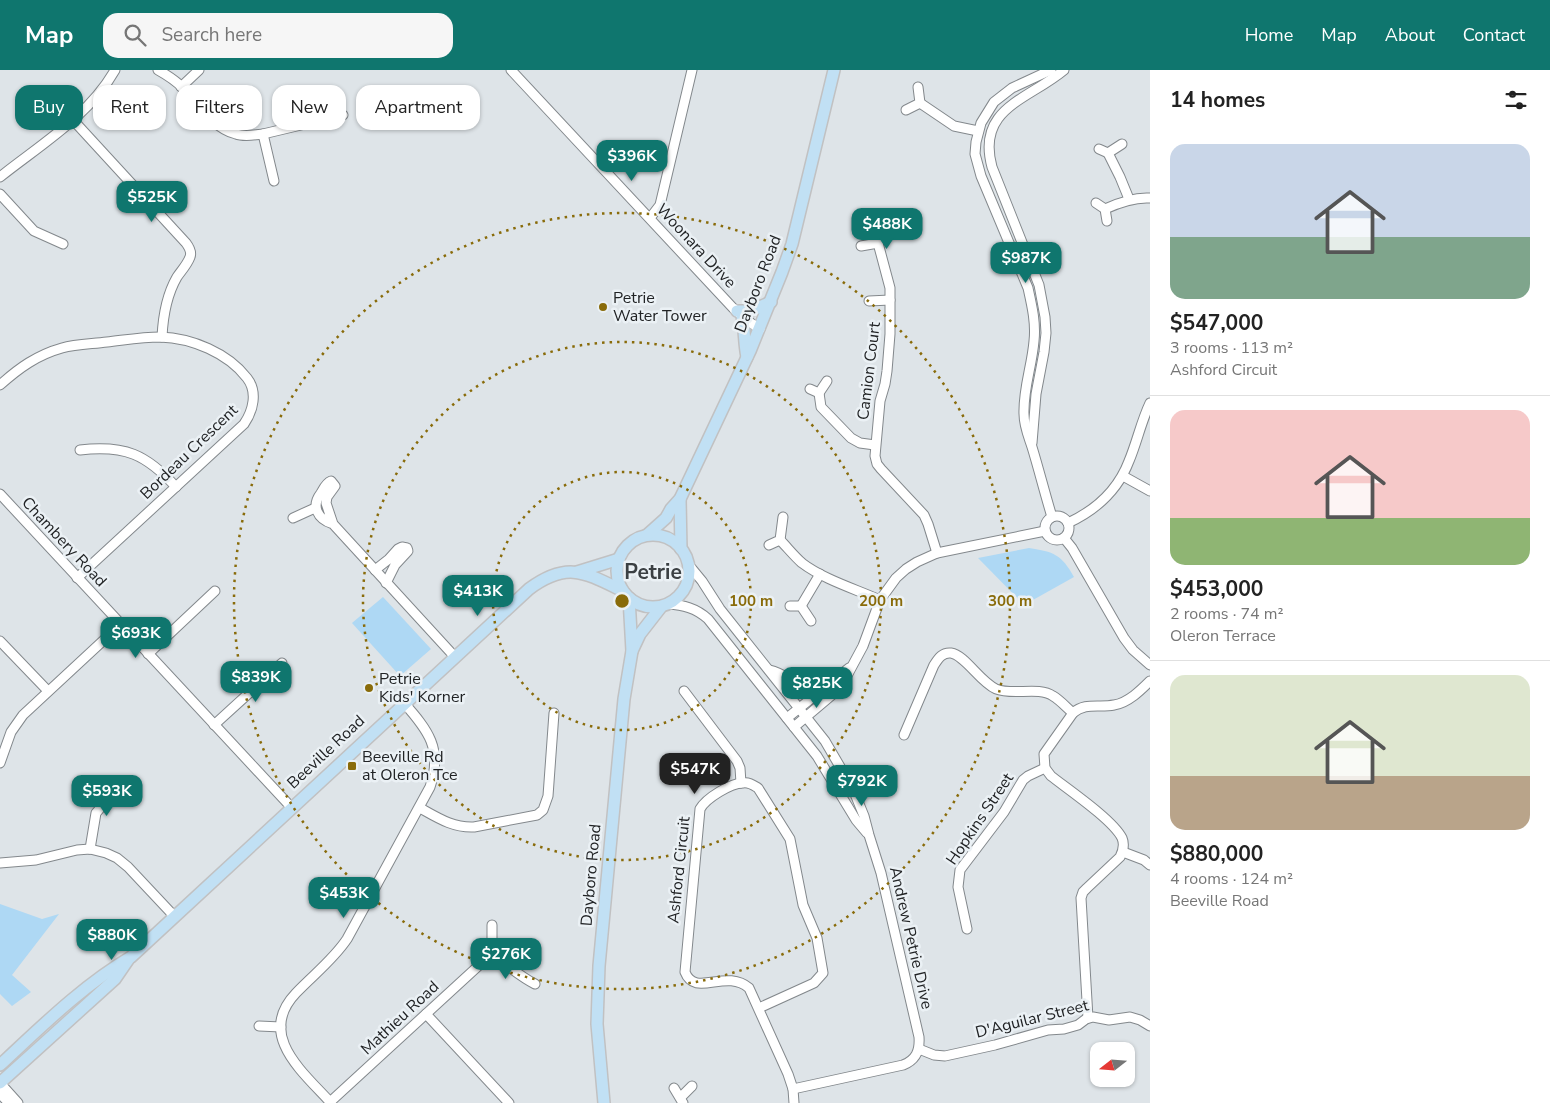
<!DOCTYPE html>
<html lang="en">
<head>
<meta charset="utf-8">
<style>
  :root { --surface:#fff; --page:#f6f6f6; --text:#222; --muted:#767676; --line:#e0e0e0; --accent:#0f766e }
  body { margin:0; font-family:"Nunito Sans",sans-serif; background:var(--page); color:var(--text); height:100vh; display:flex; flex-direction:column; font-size:19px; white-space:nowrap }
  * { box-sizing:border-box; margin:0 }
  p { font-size:16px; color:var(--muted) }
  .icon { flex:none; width:28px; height:28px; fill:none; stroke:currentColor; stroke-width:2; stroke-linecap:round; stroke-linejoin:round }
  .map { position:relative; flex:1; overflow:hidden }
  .drawer { display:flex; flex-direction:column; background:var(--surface); width:400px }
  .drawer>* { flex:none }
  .guide { position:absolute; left:15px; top:15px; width:475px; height:45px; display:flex; gap:10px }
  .needle { width:32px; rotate:253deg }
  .tools { position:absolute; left:1090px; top:972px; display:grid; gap:10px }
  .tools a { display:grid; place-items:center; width:45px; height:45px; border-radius:10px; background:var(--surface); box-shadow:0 1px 4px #0004; font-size:25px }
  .price { position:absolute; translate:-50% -42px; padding:0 11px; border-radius:10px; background:var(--accent); color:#fff; font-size:16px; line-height:32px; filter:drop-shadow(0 1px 2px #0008) }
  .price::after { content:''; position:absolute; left:50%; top:30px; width:15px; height:11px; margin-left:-8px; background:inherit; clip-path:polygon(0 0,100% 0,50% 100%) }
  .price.current { background:#222; color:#fff }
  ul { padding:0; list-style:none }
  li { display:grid; align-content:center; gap:10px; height:265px; padding:0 20px }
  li+li { border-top:1px solid var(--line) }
  li span { display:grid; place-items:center; height:155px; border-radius:15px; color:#555 }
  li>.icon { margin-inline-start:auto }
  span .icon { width:90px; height:90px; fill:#fffc; stroke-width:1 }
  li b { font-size:21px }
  h2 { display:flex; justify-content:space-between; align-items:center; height:60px; padding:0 20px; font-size:21px }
  .tag { padding:0 18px; border-radius:15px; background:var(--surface); box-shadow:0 1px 4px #0004; font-size:18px; line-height:45px }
  .tag.current { background:var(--accent); color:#fff }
  header { display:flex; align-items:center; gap:30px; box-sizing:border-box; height:70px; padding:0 25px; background:var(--accent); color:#fff }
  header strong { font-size:24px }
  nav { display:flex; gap:28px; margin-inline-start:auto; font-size:18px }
  .search { width:350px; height:45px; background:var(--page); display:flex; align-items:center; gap:12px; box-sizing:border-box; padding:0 18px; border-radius:15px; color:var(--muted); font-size:19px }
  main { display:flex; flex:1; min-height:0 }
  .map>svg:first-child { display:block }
  .green { fill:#aed8f4 }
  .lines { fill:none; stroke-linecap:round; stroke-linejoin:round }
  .minor-casing { stroke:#83888c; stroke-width:11 }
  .major-casing { stroke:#c1c1c2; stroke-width:14 }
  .minor { stroke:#fff; stroke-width:9 }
  .major { stroke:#c1e0f4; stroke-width:11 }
  .ring { fill:none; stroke:#896b0a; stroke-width:2.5; stroke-dasharray:2.5 5 }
  .poi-dot { fill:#896b0a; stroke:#ebf1f5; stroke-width:2 }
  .labels { text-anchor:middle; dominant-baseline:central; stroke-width:5; stroke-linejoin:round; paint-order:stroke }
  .street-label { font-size:16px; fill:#212325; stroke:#ebf1f5 }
  .poi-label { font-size:16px; fill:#212325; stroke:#ebf1f5; text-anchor:start }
  .district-label { font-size:21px; font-weight:bold; fill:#3b4043; stroke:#ebf1f5 }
  .centre { fill:#896b0a; stroke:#ebf1f5; stroke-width:2.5 }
  .ring-label { font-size:15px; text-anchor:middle; font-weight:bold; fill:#896b0a; stroke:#ebf1f5; stroke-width:5; stroke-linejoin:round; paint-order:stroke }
</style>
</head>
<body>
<header>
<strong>Map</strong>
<div class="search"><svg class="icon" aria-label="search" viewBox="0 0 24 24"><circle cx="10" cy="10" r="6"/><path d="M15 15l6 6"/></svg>Search here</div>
<nav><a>Home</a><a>Map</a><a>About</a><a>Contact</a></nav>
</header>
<main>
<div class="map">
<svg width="1150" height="1033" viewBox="0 0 1150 1033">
  <rect width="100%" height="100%" fill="#dee4e8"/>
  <g class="green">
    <path d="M 1029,478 C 1054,482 1061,484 1074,507 L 1024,535 L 978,488 Z"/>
    <polygon points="383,527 431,579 400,606 352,553"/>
    <polygon points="0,834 42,849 59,844 12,905 31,922 12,936 0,924"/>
  </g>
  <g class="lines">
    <defs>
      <g id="minor">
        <path d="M 158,0 C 167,5 176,11 183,18 C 198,34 214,59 236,64 C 244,67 254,65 263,64 L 343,45"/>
        <polyline points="511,0 733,238 751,253 760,259"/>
        <path d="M 1051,0 L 1012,18 L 994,32 L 981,53 L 976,72 L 975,84 L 981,106 L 1028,218 C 1032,236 1036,253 1034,271 C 1032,296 1023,319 1024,344 C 1024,356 1028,365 1032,377 C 1039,400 1045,424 1052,447"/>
        <polyline points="181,17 199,0"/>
        <polyline points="920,33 954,56 978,61"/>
        <polyline points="906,40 920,33 918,17"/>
        <path d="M 73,50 L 186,173 C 189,177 192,182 190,187 C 187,195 181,201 177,207 C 166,226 163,246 162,267"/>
        <polyline points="263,64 274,111"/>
        <polyline points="1099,79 1108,83 1122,74"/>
        <polyline points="1108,83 1120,107 1129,129"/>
        <path d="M 0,107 C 40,75 89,46 115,0"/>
        <polyline points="0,124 34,161 63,174"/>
        <polyline points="1096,133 1105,139 1107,151"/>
        <path d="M 1105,139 C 1120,132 1134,127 1150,128"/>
        <polyline points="650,148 660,135 692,0"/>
        <polyline points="878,173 890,218 890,264 887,301 885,314 880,331 875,386 877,394 881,399 924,445 928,454 937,483"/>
        <polyline points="861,176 878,173 876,158"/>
        <polyline points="869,231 890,230"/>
        <path d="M 0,315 C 19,298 37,285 62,278 C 76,274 92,274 107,272 C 125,270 143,267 160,267 C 192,268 228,283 247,308 C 258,322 253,341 244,354 L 77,508"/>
        <polyline points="810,319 819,323 827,311"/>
        <polyline points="819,323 821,337 851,368 860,373 875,375"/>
        <path d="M 1032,373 L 1036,324 L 1044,282 L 1046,263 L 1045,247 L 1039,215 L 992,97 C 976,38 1028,30 1064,0"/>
        <path d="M 80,380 C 125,375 146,384 176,417"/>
        <polyline points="1123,406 1150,421"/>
        <polyline points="0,424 291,737"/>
        <circle cx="1057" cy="458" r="12"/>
        <polyline points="293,448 315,438"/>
        <path d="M 1068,453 C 1096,440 1118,420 1129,391 C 1137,372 1141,352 1150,333"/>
        <path d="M 333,454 L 326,433 L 327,427 L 335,416 L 331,411 C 326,413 324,418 321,423 C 311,436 317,449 333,454 L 454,586"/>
        <polyline points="1064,468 1072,478 1124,568 1133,580 1150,595"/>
        <path d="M 780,470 C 787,477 794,486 802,493 C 823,509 855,519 880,530"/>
        <polyline points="769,475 780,470 783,447"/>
        <path d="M 688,494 L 702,511 L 720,539 L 825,671 L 853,719 L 864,746 L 869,765 L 881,803 L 919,967 C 920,981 916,990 903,995 L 793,1019"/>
        <polyline points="375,500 389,489 398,479 402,477 407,478 408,481 395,495 386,513"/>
        <path d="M 668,534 C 683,535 696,538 708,549 L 817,686 L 856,750 L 867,763"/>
        <polyline points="790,536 801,536 811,551"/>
        <polyline points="801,536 820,504"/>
        <polyline points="0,571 48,621"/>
        <polyline points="148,584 215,521"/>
        <path d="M 769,600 C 789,604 796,619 818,622"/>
        <polyline points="684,621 737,691 740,698 741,713"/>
        <polyline points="787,648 849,598"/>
        <polyline points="214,655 282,593"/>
        <polyline points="794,657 833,624 842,615 863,576 880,530 896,508 906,499 917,492 937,483 1045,461"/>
        <path d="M 904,665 L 934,595 C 938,589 942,582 951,583 C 965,585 980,612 996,619 C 1013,626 1038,616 1053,626 C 1060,630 1067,638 1073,643"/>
        <polyline points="0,693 11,662 23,645 120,555"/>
        <path d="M 420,738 C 438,748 453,758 474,757 L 537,745 L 543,740 L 548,726 L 554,643"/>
        <polyline points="90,779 96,743 121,714"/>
        <polyline points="1123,782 1144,790 1150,795"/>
        <polyline points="0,793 36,790 77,780 90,779 106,783 117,788 128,797 174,846"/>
        <polyline points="967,859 958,817 960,800 1004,742 1023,710 1028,706 1045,698"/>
        <path d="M 490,883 C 505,893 519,906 535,914"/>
        <path d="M 759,938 L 814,913 L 823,903 L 817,868 L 803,835 L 790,769 L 758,718 C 753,715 749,712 743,713 C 731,713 706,728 700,739 L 685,902 C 695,928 726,898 749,918 L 788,1004 L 793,1019 L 794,1033"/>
        <polyline points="426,944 509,1033"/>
        <path d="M 1088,948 L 1081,828 L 1083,822 L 1087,818 L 1120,787 C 1123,781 1125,775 1122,768 C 1113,750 1069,720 1051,706 L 1045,698 L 1044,684 L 1073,643 C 1085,632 1099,638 1114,635 C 1128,633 1141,620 1150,611"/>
        <polyline points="259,956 281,957"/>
        <polyline points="919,979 934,985 945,986 995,975 1048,960 1064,959 1078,955 1086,949 1093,947 1109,950 1130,947 1140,950 1150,956"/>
        <polyline points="0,1013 18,1033"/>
        <polyline points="674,1018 683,1033"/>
        <polyline points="0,1024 9,1033"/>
        <polyline points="681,1027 692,1016"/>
        <polyline points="330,1032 487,888 492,876 492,855"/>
        <path d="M 331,1033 C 303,1002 256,965 296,923 C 313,905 333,890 347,869 L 430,717 C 443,679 428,660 404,633"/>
      </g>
      <g id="major">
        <polyline points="737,241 751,241 771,232"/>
        <path d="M 742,246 C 745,260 744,273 747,287"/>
        <polyline points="680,429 681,479"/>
        <circle cx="653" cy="501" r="36"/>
        <polyline points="647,465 666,448 671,439 680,429 750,281 782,202 792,174 834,0"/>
        <polyline points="577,502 619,489"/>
        <polyline points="632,581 640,564 661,537"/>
        <path d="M 0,995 C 41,957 82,916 131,887 L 529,519 C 567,491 584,502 623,521"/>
        <polyline points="0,1013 115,909 128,890"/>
        <polyline points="604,1033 597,954 599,896 624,629 632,581 629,528"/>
      </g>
    </defs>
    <use href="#minor" class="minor-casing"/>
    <use href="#major" class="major-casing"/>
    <use href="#minor" class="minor"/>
    <use href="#major" class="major"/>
  </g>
  <g class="ring">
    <circle cx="622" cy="531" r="129"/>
    <circle cx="622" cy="531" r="259"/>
    <circle cx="622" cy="531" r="388"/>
  </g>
  <g class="poi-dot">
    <circle cx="603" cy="237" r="5"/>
    <circle cx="369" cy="618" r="5"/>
    <rect x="347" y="691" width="10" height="10" rx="2.5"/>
  </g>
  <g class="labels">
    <g class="street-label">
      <text transform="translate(696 176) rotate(47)">Woonara Drive</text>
      <text transform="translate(758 214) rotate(-69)">Dayboro Road</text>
      <text transform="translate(869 301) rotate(-83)">Camion Court</text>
      <text transform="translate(189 382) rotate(-44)">Bordeau Crescent</text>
      <text transform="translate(64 472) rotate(47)">Chambery Road</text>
      <text transform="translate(326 682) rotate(-43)">Beeville Road</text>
      <text transform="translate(980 749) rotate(-56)">Hopkins Street</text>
      <text transform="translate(679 800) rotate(-84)">Ashford Circuit</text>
      <text transform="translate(591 805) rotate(-85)">Dayboro Road</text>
      <text transform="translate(911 868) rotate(77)">Andrew Petrie Drive</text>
      <text transform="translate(400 948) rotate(-43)">Mathieu Road</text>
      <text transform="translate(1032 949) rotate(-14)">D'Aguilar Street</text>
    </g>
    <g class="poi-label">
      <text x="613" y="228">Petrie<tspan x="613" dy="18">Water Tower</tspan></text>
      <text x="379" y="609">Petrie<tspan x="379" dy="18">Kids' Korner</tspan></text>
      <text x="362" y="687">Beeville Rd<tspan x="362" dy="18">at Oleron Tce</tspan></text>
    </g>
    <g class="district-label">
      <text x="653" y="502">Petrie</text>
    </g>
  </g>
  <circle cx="622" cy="531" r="8" class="centre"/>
  <g class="ring-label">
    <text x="751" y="536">100 m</text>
    <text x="881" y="536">200 m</text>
    <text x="1010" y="536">300 m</text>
  </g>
</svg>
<div class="tools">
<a><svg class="needle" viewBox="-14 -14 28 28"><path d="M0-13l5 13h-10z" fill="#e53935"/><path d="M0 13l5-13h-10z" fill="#767676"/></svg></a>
</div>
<b class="price" style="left:632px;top:112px">$396K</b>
<b class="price" style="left:152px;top:153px">$525K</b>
<b class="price" style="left:887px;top:180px">$488K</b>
<b class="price" style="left:1026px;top:214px">$987K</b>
<b class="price" style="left:478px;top:547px">$413K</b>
<b class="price" style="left:136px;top:589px">$693K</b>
<b class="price" style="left:256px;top:633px">$839K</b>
<b class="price" style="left:817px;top:639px">$825K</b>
<b class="price current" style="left:695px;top:725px">$547K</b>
<b class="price" style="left:862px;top:737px">$792K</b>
<b class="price" style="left:107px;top:747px">$593K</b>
<b class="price" style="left:344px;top:849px">$453K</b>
<b class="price" style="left:112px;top:891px">$880K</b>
<b class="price" style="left:506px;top:910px">$276K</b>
<div class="guide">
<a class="tag current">Buy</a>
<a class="tag">Rent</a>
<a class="tag">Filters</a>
<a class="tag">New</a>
<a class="tag">Apartment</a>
</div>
</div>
<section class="drawer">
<h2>14 homes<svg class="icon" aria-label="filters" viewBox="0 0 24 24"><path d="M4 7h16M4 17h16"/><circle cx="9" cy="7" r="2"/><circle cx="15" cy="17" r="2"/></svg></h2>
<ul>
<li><span style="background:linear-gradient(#c9d6e8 60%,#7fa58c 0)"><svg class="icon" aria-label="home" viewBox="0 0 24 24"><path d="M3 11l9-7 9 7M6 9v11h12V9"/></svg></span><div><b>$547,000</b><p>3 rooms · 113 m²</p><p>Ashford Circuit</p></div></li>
<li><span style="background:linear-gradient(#f6c9c9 70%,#8fb573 0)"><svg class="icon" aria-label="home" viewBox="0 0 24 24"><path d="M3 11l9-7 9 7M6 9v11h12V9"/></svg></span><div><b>$453,000</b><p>2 rooms · 74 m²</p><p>Oleron Terrace</p></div></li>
<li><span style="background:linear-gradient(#dfe7d0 65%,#b9a48a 0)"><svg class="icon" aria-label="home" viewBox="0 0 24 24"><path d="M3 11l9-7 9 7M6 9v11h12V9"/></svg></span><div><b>$880,000</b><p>4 rooms · 124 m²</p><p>Beeville Road</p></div></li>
</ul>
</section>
</main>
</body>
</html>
